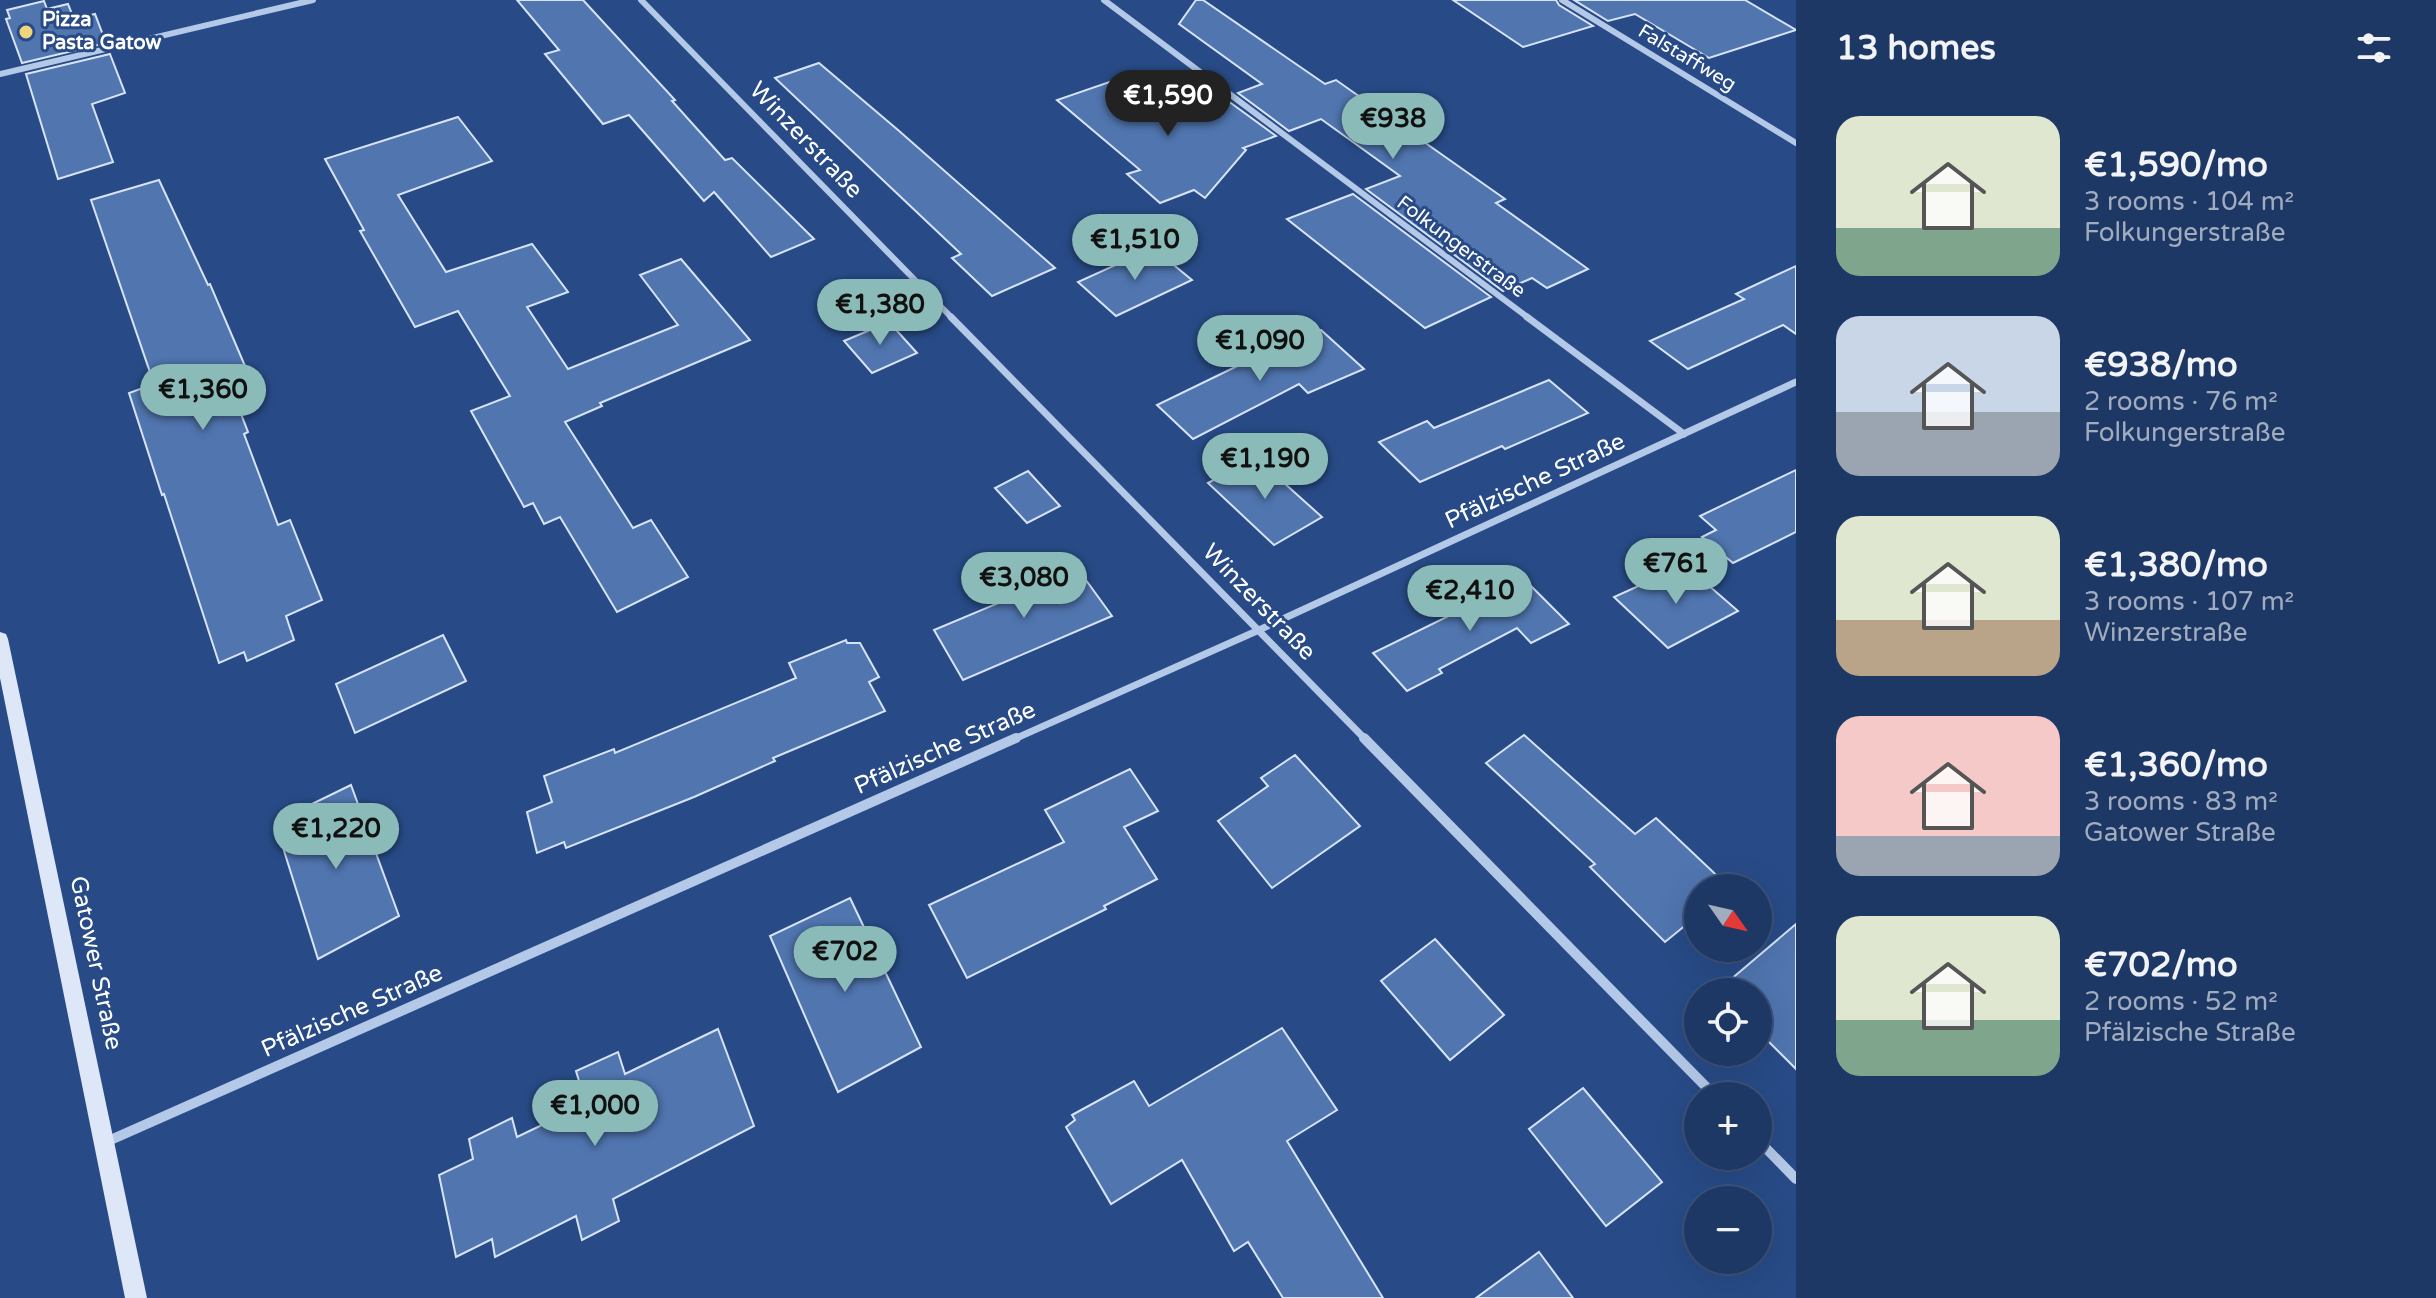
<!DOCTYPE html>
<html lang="en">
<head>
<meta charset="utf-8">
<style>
  :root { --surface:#1e3865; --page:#263f6b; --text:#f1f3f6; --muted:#a1acbf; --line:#3c5279; --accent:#8bbbb9 }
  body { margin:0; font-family:"Varela Round",sans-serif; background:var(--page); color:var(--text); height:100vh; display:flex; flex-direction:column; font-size:30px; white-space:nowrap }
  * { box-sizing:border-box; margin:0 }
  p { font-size:26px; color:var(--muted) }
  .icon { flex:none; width:44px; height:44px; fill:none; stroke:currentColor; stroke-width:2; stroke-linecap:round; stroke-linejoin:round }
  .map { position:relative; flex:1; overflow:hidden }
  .details { display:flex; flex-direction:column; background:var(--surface); width:640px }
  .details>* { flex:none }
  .needle { width:52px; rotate:124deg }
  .tools { position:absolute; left:1684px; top:874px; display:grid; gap:16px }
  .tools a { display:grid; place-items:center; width:88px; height:88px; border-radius:50%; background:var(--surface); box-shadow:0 8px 32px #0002,0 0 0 2px var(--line); font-size:40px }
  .price { position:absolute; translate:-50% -68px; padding:0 18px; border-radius:28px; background:var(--accent); color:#111; font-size:26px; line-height:52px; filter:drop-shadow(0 2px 4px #0008) }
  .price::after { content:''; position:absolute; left:50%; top:48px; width:24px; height:18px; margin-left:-12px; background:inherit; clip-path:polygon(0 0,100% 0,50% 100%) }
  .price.current { background:#222; color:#fff }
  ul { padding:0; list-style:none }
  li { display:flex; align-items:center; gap:24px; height:200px; padding:0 40px }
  li span { display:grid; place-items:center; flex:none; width:224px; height:160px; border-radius:24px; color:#555 }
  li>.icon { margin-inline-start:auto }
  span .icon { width:96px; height:96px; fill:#fffc; stroke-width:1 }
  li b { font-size:34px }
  h2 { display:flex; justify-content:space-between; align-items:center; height:96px; padding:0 40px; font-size:34px }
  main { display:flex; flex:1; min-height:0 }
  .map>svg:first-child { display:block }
  .building { fill:#5075af; stroke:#d7e4f7; stroke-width:2 }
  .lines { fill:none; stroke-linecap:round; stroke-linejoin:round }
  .street-far2 { stroke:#b4c8e8; stroke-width:6 }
  .street-far1 { stroke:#b4c8e8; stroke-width:7 }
  .street { stroke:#b4c8e8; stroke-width:10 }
  .secondary { fill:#dde7f7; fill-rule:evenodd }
  .poi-dot { fill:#f0d57a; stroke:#284b87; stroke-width:3 }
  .labels { text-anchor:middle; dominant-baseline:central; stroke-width:6; stroke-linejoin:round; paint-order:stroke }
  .far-poi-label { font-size:20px; font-weight:bold; fill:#fff; stroke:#284b87; text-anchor:start }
  .far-street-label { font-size:20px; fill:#fff; stroke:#284b87 }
  .street-label { font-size:24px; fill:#fff; stroke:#284b87 }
</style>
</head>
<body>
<main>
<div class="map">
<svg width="1796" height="1298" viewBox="0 0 1796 1298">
  <rect width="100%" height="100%" fill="#284b87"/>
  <g class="building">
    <polygon points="517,0 583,0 675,100 672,101 725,160 732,158 814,239 771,257 714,192 704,201 629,115 603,124 545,54 559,50"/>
    <polygon points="1196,0 1203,0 1325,84 1336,80 1505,199 1496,203 1588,269 1547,288 1532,278 1503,291 1366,189 1400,176 1321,119 1289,131 1238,93 1262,84 1179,24"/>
    <polygon points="1453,0 1556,0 1559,5 1593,26 1523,47"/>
    <polygon points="1574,0 1745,0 1796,30 1709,58 1635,14 1608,21"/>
    <polygon points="44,1 47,9 68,4 74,19 95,14 106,43 22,63 6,19 10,18 7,10"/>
    <polygon points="110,54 125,93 92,104 113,162 58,179 26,74"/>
    <polygon points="819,63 898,130 1055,268 992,296 952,258 961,254 775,78"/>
    <polygon points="1118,79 1167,118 1224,98 1276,136 1243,148 1246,150 1205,198 1194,190 1160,203 1127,174 1140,170 1057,100"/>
    <polygon points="458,117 492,161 398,195 446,272 532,244 568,292 527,307 568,369 678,325 640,275 681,259 750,340 600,403 602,406 565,422 633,528 651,520 688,577 617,612 560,517 544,524 533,503 524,507 471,411 510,396 458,311 415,327 360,231 364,230 325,159"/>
    <polygon points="159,180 208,285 210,284 251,380 231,388 248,432 244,434 278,525 290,520 322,600 286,616 294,640 247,661 244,652 219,663 164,494 162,495 129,393 154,384 91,200"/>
    <polygon points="1353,194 1491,297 1425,328 1287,219"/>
    <polygon points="1153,248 1192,280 1116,316 1078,282"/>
    <polygon points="1796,266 1796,334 1783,325 1688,369 1650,341 1744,299 1736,294"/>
    <polygon points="889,322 917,353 872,373 844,341"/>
    <polygon points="1321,330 1364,369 1308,393 1299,384 1193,439 1157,405 1262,354"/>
    <polygon points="1549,380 1588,413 1505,449 1502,446 1420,482 1379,442 1427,421 1434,428"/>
    <polygon points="1255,457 1322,517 1274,545 1208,483"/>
    <polygon points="1796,470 1796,532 1733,563 1702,537 1716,530 1700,516"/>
    <polygon points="1028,471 1060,506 1027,523 995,488"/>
    <polygon points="1070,558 1112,616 963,680 934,630 1027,591 1018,579"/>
    <polygon points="1685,565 1738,611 1668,648 1614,597"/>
    <polygon points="1524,579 1569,624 1531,643 1517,628 1439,669 1442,673 1407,691 1373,653"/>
    <polygon points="443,635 466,681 355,733 336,684"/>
    <polygon points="846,640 847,643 860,643 879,677 869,682 885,711 773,758 775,761 694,797 566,848 564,842 537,853 527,812 552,802 544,776 614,749 615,753 796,678 789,663"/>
    <polygon points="1524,735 1635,834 1656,818 1730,888 1698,888 1698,915 1665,942 1590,867 1595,864 1486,763"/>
    <polygon points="1295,755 1360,826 1272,888 1218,821 1268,786 1261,778"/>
    <polygon points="1130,769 1158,811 1124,827 1157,879 1104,906 1106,909 967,978 929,905 1064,842 1045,810"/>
    <polygon points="351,785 399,916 318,959 275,822"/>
    <polygon points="850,898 921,1047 838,1092 770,936"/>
    <polygon points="1796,924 1796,1069 1758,1031 1758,992 1716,992"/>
    <polygon points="1435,939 1504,1015 1450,1060 1381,981"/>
    <polygon points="1282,1028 1337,1110 1287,1141 1383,1298 1283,1298 1248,1242 1234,1251 1182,1160 1111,1204 1066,1127 1075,1120 1072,1115 1134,1081 1149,1106"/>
    <polygon points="718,1029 754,1126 613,1199 619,1221 582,1240 576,1216 495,1257 492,1239 456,1257 439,1175 473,1159 469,1139 512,1118 517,1137 586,1104 576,1071 618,1052 625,1074"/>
    <polygon points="1583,1088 1662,1182 1606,1226 1529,1129"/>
    <polygon points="1539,1252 1573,1298 1476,1298"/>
  </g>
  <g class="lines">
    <g class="street-far2">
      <polyline points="641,0 953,319"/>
      <polyline points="1104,0 1530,319"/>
      <polyline points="1562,0 1796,143"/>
      <polyline points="0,74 313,0"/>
    </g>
    <g class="street-far1">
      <polyline points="951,317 1366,740"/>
      <polyline points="1527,317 1684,434"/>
      <polyline points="1012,740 1259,630 1796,382"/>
    </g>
    <g class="street">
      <polyline points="1364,738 1715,1096"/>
      <polyline points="1758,1140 1796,1179"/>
      <polyline points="106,1142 1016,738"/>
    </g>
    <polygon class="secondary" points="0,632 6,634 8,639 147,1298 125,1298 0,678"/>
  </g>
  <circle class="poi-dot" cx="26" cy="32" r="8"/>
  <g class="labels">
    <g class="far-poi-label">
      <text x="42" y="20">Pizza<tspan x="42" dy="23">Pasta Gatow</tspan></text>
    </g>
    <g class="far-street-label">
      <text transform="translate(1687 58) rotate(31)">Falstaffweg</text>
      <text transform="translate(1461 247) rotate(37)">Folkungerstraße</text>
    </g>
    <g class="street-label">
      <text transform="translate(806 140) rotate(46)">Winzerstraße</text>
      <text transform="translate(1535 481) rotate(-25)">Pfälzische Straße</text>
      <text transform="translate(1259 602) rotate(46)">Winzerstraße</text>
      <text transform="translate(945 748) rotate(-24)">Pfälzische Straße</text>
      <text transform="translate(96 963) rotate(78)">Gatower Straße</text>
      <text transform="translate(352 1011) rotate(-24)">Pfälzische Straße</text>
    </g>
  </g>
</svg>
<div class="tools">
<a><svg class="needle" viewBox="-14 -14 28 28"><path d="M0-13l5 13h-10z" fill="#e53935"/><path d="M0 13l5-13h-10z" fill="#a1acbf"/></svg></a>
<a><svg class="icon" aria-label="locate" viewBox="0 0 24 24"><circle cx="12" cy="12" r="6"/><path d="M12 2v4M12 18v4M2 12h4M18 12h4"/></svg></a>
<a>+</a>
<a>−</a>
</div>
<b class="price current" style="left:1168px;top:138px">€1,590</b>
<b class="price" style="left:1393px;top:161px">€938</b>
<b class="price" style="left:1135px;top:282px">€1,510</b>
<b class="price" style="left:880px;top:347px">€1,380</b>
<b class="price" style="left:1260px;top:383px">€1,090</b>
<b class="price" style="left:203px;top:432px">€1,360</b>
<b class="price" style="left:1265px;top:501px">€1,190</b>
<b class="price" style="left:1676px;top:606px">€761</b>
<b class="price" style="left:1024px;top:620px">€3,080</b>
<b class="price" style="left:1470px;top:633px">€2,410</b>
<b class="price" style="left:336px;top:871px">€1,220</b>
<b class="price" style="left:845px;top:994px">€702</b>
<b class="price" style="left:595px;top:1148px">€1,000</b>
</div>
<section class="details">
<h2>13 homes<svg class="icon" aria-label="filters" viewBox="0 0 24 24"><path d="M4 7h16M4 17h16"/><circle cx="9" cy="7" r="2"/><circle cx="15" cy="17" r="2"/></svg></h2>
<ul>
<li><span style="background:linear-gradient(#dfe7d0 70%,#7fa58c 0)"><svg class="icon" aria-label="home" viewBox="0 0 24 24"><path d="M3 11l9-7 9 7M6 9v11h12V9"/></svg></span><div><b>€1,590/mo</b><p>3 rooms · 104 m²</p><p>Folkungerstraße</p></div></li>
<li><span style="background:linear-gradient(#c9d6e8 60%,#9aa5b1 0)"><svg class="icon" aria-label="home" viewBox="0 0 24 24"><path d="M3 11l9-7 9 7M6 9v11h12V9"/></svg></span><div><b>€938/mo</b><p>2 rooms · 76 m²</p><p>Folkungerstraße</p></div></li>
<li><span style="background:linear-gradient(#dfe7d0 65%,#b9a48a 0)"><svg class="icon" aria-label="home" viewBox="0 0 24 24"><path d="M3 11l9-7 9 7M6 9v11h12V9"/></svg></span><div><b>€1,380/mo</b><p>3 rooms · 107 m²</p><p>Winzerstraße</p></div></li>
<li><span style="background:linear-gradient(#f6c9c9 75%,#9aa5b1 0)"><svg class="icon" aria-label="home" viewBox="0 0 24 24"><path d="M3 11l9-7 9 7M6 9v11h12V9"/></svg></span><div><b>€1,360/mo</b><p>3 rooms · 83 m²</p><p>Gatower Straße</p></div></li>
<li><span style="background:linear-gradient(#dfe7d0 65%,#7fa58c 0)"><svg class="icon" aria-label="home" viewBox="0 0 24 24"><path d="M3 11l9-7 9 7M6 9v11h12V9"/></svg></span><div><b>€702/mo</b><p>2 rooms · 52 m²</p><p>Pfälzische Straße</p></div></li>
</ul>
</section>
</main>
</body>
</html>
